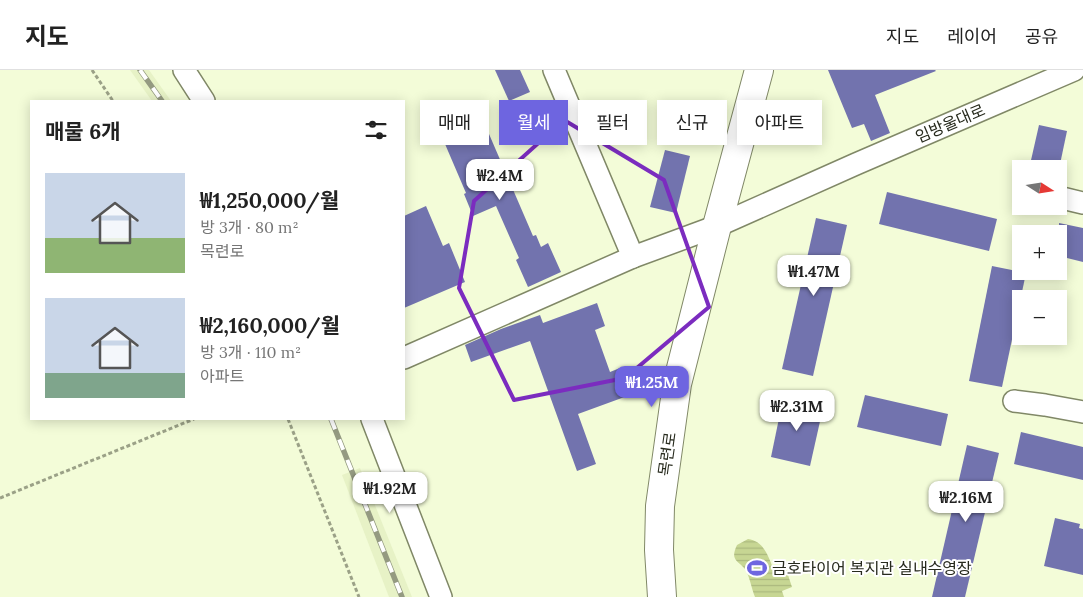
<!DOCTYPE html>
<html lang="ko">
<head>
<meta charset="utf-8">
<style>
  :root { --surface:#fff; --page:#f6f6f6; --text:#222; --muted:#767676; --line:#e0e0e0; --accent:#6e65e0 }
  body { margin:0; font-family:Lora,"Noto Sans KR",serif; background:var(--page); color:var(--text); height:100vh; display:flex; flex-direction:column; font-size:19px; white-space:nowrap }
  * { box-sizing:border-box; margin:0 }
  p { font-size:16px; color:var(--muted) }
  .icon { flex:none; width:28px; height:28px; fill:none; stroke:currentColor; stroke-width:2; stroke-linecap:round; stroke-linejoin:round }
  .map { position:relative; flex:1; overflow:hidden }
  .drawer { position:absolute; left:30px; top:30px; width:375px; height:320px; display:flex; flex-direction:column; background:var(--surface); border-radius:0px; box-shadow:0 2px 12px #0003 }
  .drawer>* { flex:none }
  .hud { position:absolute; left:420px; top:30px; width:475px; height:45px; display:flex; gap:10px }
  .needle { width:32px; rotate:102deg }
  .buttons { position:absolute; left:1012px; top:90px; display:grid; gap:10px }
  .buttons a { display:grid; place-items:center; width:55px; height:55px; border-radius:0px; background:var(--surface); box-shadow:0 2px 12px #0003; font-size:25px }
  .price { position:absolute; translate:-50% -42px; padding:0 11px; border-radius:10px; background:#fff; color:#222; font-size:16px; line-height:32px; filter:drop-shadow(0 1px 2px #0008) }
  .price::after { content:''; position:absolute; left:50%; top:30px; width:15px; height:11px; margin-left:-8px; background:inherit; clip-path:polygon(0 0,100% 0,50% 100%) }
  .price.selected { background:var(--accent); color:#fff }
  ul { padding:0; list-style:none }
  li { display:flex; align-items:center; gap:15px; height:125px; padding:0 15px }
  li span { display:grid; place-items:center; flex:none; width:140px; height:100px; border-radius:0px; color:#555 }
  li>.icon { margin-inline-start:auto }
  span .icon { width:60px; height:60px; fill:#fffc; stroke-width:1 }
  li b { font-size:21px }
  h2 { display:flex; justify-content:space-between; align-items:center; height:60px; padding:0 15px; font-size:21px }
  .chip { padding:0 18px; border-radius:0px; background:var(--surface); box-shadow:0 2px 12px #0003; font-size:18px; line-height:45px }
  .chip.selected { background:var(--accent); color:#fff }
  header { display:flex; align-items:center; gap:30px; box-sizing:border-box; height:70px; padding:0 25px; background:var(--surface); border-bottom:1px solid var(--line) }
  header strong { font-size:24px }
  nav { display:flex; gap:28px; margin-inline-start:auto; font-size:18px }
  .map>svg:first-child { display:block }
  .built { fill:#e7f2c6 }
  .water { fill:url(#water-rules) }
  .building { fill:#7273ae }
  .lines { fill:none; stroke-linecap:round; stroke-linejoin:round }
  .minor-casing { stroke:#808867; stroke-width:24 }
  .major-casing { stroke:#808867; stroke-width:30 }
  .path { stroke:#9ba187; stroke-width:3; stroke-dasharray:4 2.5; stroke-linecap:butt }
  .minor { stroke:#fff; stroke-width:21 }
  .major { stroke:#fff; stroke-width:28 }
  .rail-casing { stroke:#949a81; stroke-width:5.5 }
  .rail { stroke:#fff; stroke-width:4; stroke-dasharray:11; stroke-linecap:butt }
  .marked { fill:none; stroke:#7b2cbf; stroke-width:4; stroke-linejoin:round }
  .labels { text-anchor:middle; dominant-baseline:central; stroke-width:4; stroke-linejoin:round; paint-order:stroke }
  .street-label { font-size:16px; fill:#272a1d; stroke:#fff }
  .poi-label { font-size:16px; fill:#272a1d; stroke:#fff; text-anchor:start }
</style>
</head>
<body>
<header>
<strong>지도</strong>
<nav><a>지도</a><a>레이어</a><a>공유</a></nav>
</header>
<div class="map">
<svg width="1083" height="527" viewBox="0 0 1083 527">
  <defs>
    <pattern id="water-rules" width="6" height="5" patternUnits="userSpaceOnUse" patternTransform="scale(1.25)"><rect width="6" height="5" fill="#c7d693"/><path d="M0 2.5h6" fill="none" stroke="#abb87e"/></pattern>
  </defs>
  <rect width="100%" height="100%" fill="#f3fcd8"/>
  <g class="built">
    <polygon points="130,0 149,0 171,31 152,31"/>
    <polygon points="360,398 412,527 389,527 342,405"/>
  </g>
  <path class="water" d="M 748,469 C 765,471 769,489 775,503 L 786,499 L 792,517 L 782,521 L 784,527 L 755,527 C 752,520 749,504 745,499 C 737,490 730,490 737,475 Z"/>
  <g class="building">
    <polygon points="495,0 520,0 530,22 509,31"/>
    <polygon points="828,0 935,0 936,1 875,25 890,63 871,71 864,54 852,58"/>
    <polygon points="1039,55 1067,61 1059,99 1029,99"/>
    <polygon points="486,57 533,166 536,165 541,177 548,173 561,202 528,217 516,190 519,188 496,136 473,146 464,124 466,123 445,74"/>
    <polygon points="665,80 690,86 676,143 650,137"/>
    <polygon points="887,122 997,149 989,181 879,154"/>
    <polygon points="426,136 443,176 449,173 465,212 404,238 404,146"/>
    <polygon points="816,148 847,155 813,306 782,299"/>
    <polygon points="1059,153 1083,158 1083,192 1059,186"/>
    <polygon points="992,196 1026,203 1002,317 969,311"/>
    <polygon points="597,233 605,256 595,260 610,302 620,298 630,325 578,344 596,394 577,401 530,271 471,292 465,275 501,259 540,245 543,253"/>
    <polygon points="865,325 948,344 941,376 857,357"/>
    <polygon points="783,329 823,338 810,396 771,387"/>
    <polygon points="1021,362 1083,377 1083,410 1014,394"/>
    <polygon points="967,375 999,383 965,527 932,527"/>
    <polygon points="1055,448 1080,454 1079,458 1083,459 1083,505 1044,496"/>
  </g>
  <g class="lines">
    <defs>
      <g id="minor">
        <polyline points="184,0 204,31"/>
        <polyline points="554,0 633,187"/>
        <polyline points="1062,128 1083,133"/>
        <polyline points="404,288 633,187 717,156 856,94 1074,0"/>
        <polyline points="1014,331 1045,335 1083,342"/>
        <polyline points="372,349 441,527"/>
      </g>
      <polyline id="major" points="662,527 659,480 660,436 677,314 717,156 759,0"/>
    </defs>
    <use href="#minor" class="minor-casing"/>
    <use href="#major" class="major-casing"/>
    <g class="path">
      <polyline points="92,0 113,31"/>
      <polyline points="288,349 359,527"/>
      <polyline points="0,428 194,349"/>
    </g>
    <use href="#minor" class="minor"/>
    <use href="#major" class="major"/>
    <defs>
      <g id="rail">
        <polyline points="140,0 162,31"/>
        <polyline points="331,349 402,527"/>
      </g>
    </defs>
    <use href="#rail" class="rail-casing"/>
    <use href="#rail" class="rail"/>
  </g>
  <path class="marked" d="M 564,50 L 664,110 L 709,237 L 625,308 L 514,330 L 459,218 L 474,131 Z"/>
  <defs>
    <symbol id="stadium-bare" viewBox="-9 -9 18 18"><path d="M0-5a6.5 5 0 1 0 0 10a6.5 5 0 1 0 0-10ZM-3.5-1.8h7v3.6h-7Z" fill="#6e65e0" stroke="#fff" stroke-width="2.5" paint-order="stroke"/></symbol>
  </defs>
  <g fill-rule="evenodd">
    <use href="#stadium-bare" x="743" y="484" width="28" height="28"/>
  </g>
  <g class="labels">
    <g class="street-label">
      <text transform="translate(950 53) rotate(-23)">임방울대로</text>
      <text transform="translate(667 384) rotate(-82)">목련로</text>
    </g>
    <g class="poi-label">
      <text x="772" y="498">금호타이어 복지관 실내수영장</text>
    </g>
  </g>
</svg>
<div class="buttons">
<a><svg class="needle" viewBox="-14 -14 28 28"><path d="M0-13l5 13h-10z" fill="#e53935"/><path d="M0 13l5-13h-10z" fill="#767676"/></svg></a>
<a>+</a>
<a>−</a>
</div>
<b class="price" style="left:500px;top:131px">₩2.4M</b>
<b class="price" style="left:814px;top:227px">₩1.47M</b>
<b class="price selected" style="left:652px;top:338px">₩1.25M</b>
<b class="price" style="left:797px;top:362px">₩2.31M</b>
<b class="price" style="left:390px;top:444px">₩1.92M</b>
<b class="price" style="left:966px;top:453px">₩2.16M</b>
<div class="hud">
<a class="chip">매매</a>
<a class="chip selected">월세</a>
<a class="chip">필터</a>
<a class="chip">신규</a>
<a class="chip">아파트</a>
</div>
<section class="drawer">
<h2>매물 6개<svg class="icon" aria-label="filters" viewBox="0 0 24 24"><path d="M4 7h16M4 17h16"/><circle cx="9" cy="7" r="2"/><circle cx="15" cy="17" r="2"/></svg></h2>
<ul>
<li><span style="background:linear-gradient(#c9d6e8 65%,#8fb573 0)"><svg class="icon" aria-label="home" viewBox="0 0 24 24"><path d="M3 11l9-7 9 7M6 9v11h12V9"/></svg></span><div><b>₩1,250,000/월</b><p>방 3개 · 80 m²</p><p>목련로</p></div></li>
<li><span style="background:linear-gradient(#c9d6e8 75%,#7fa58c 0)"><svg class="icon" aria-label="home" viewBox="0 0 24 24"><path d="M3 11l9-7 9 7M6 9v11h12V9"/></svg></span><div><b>₩2,160,000/월</b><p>방 3개 · 110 m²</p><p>아파트</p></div></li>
</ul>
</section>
</div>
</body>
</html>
